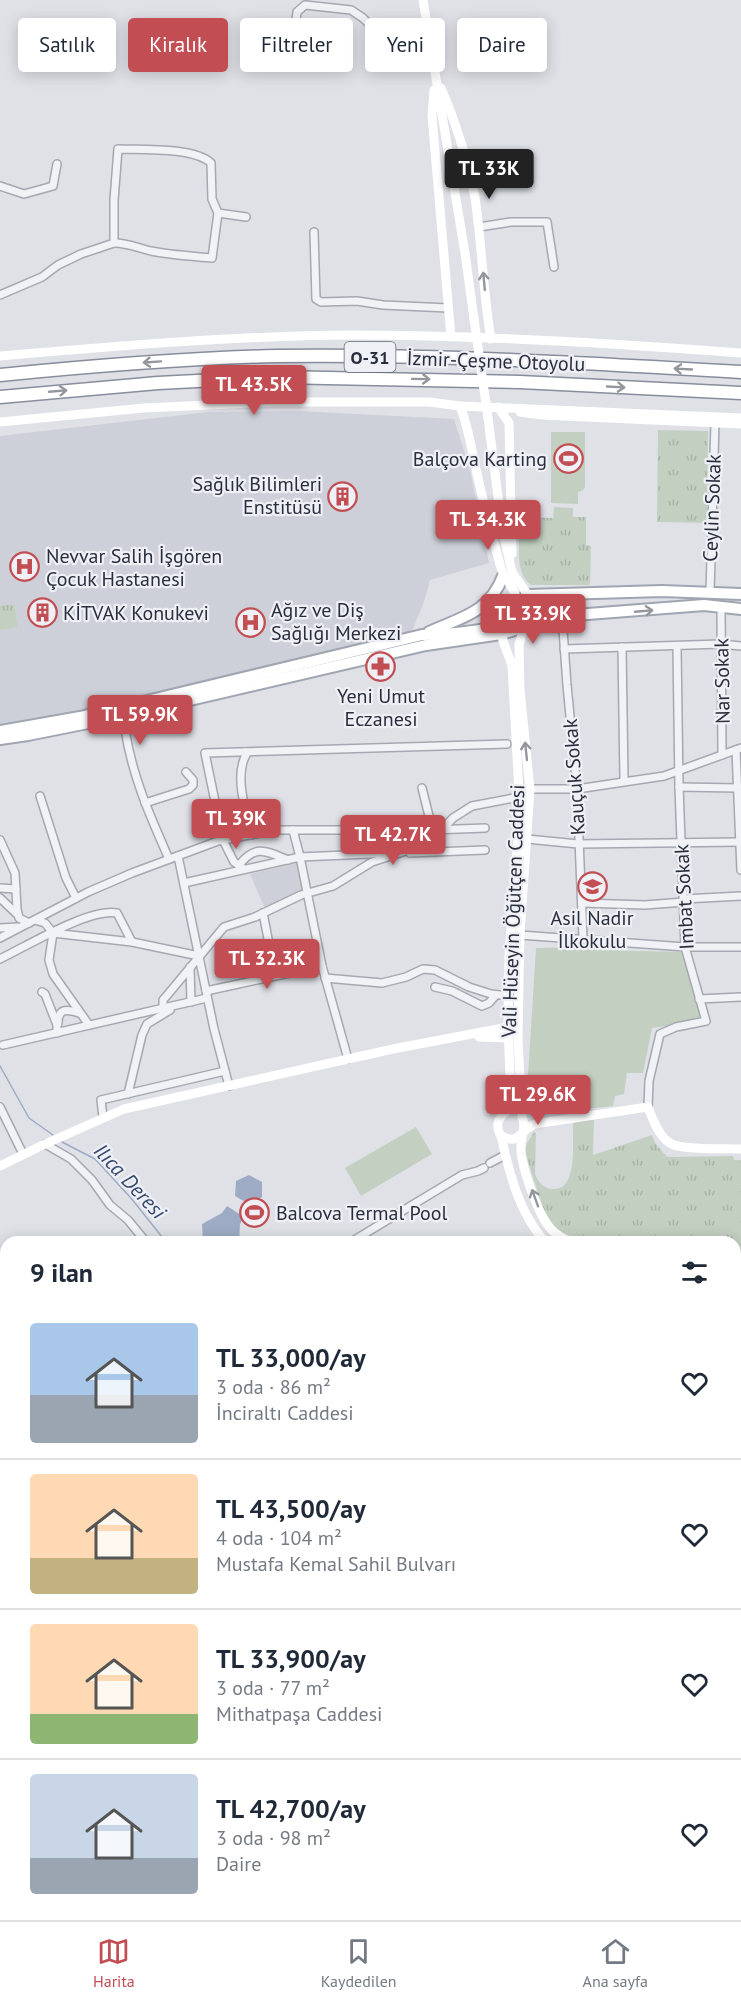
<!DOCTYPE html>
<html lang="tr">
<head>
<meta charset="utf-8">
<style>
  :root { --surface:#fff; --page:#f6f6f7; --text:#1f2937; --muted:#747a83; --line:#e0e1e3; --accent:#c24e53 }
  body { margin:0; font-family:"PT Sans",sans-serif; background:var(--page); color:var(--text); height:100vh; display:flex; flex-direction:column; font-size:22px; white-space:nowrap }
  * { box-sizing:border-box; margin:0 }
  p { font-size:20px; color:var(--muted) }
  .icon { flex:none; width:33px; height:33px; fill:none; stroke:currentColor; stroke-width:2; stroke-linecap:round; stroke-linejoin:round }
  .map { position:relative; flex:1; overflow:hidden }
  .drawer { position:absolute; left:0px; top:1236px; width:741px; height:684px; display:flex; flex-direction:column; background:var(--surface); border-radius:18px 18px 0 0; box-shadow:0 3px 15px #0003 }
  .drawer>* { flex:none }
  .top-card { position:absolute; left:18px; top:18px; width:705px; height:54px; display:flex; gap:12px }
  .price { position:absolute; translate:-50% -51px; padding:0 14px; border-radius:6px; background:var(--accent); color:#fff; font-size:20px; line-height:39px; filter:drop-shadow(0 2px 3px #0008) }
  .price::after { content:''; position:absolute; left:50%; top:36px; width:18px; height:14px; margin-left:-9px; background:inherit; clip-path:polygon(0 0,100% 0,50% 100%) }
  .price.current { background:#222; color:#fff }
  ul { padding:0; list-style:none }
  li { display:flex; align-items:center; gap:18px; height:150px; padding:0 30px }
  li+li { border-top:2px solid var(--line) }
  li span { display:grid; place-items:center; flex:none; width:168px; height:120px; border-radius:6px; color:#555 }
  li>.icon { margin-inline-start:auto }
  span .icon { width:72px; height:72px; fill:#fffc; stroke-width:1 }
  li b { font-size:26px }
  h2 { display:flex; justify-content:space-between; align-items:center; height:72px; padding:0 30px; font-size:26px }
  .chip { padding:0 21px; border-radius:6px; background:var(--surface); box-shadow:0 3px 15px #0003; font-size:21px; line-height:54px }
  .chip.current { background:var(--accent); color:#fff }
  .dock { display:flex; justify-content:space-around; align-items:center; height:84px; border-top:2px solid var(--line); background:var(--surface); font-size:16px; color:var(--muted) }
  .dock a { display:grid; justify-items:center; gap:3px }
  .dock .current { color:var(--accent) }
  .map>svg:first-child { display:block }
  .built { fill:#cdd0d8 }
  .grass { fill:url(#grass-tufts) }
  .forest { fill:url(#forest-crowns) }
  .pitch { fill:#c3d0c1 }
  .water { fill:#9dacc4 }
  .lines { fill:none; stroke-linecap:round; stroke-linejoin:round }
  .stream { stroke:#9dacc4; stroke-width:1.5 }
  .street-casing { stroke:#a5a8b0; stroke-width:10 }
  .primary-casing { stroke:#9fa5b1; stroke-width:14 }
  .highway-casing { stroke:#888d9c; stroke-width:15 }
  .street { stroke:#f1f2f5; stroke-width:7 }
  .secondary { stroke:#fff; stroke-width:9 }
  .primary { stroke:#fff; stroke-width:10 }
  .highway { stroke:#fff; stroke-width:12 }
  .secondary-bridge { stroke:#fff; stroke-width:9 }
  .oneway { stroke:#94969e }
  .labels { text-anchor:middle; dominant-baseline:central; stroke-width:4.5; stroke-linejoin:round; paint-order:stroke }
  .shield { fill:#eef0f5; stroke:#646874; stroke-width:1.5 }
  .shield-label { font-size:18px; font-weight:bold; fill:#292e3c }
  .street-label { font-size:20px; fill:#292e3c; stroke:#eef0f5 }
  .poi-label { font-size:20px; fill:#292e3c; stroke:#eef0f5; text-anchor:start }
  .water-label { font-size:21px; font-style:italic; fill:#37496d; stroke:#eef0f5 }
</style>
</head>
<body>
<div class="map">
<svg width="741" height="1920" viewBox="0 0 741 1920">
  <defs>
    <pattern id="grass-tufts" width="24" height="20" patternUnits="userSpaceOnUse" patternTransform="scale(1.5)"><rect width="24" height="20" fill="#c3d0c1"/><path d="M3 7l-1-3M5 7V3M7 7l1-3M15 17l-1-3M17 17v-4M19 17l1-3" fill="none" stroke="#a8b3a7"/></pattern>
    <pattern id="forest-crowns" width="20" height="18" patternUnits="userSpaceOnUse" patternTransform="scale(1.5)"><rect width="20" height="18" fill="#c3d0c1"/><path d="M2 6a3 3 0 1 1 6 0M12 15a3 3 0 1 1 6 0" fill="none" stroke="#a8b3a7"/></pattern>
  </defs>
  <rect width="100%" height="100%" fill="#dfe1e7"/>
  <g class="built">
    <polygon points="299,411 454,419 470,470 489,563 430,580 424,602 411,633 77,712 0,725 0,436 208,412"/>
    <polygon points="298,863 304,892 266,911 250,874"/>
    <polygon points="584,876 600,876 601,899 584,899"/>
  </g>
  <g class="grass">
    <polygon points="658,430 708,431 707,523 657,522"/>
    <path d="M 554,507 L 573,508 L 573,517 L 586,517 L 586,545 L 591,546 L 590,585 L 531,585 C 513,572 520,538 520,517 L 553,518 Z"/>
    <polygon points="14,604 18,627 0,630 0,606"/>
    <path d="M 594,1119 L 593,1155 L 652,1135 L 655,1143 L 667,1157 L 733,1156 L 734,1160 L 741,1160 L 741,1274 L 735,1274 L 735,1242 L 589,1242 L 565,1234 L 554,1227 L 543,1209 L 525,1152 L 527,1143 L 534,1132 L 536,1133 L 535,1174 C 538,1182 543,1188 552,1189 C 579,1192 572,1139 573,1122 Z"/>
  </g>
  <g class="forest">
    <polygon points="741,1361 741,1402 738,1403 741,1426 741,1920 479,1920 473,1914 735,1914 735,1363"/>
    <polygon points="0,1431 6,1441 6,1669 0,1757"/>
    <polygon points="0,1773 6,1785 6,1914 196,1914 204,1920 0,1920"/>
  </g>
  <g class="pitch">
    <polygon points="551,432 585,432 585,487 582,491 578,492 578,504 551,503"/>
    <polygon points="600,947 601,950 683,952 704,1021 652,1028 643,1073 627,1073 624,1094 615,1096 613,1106 544,1114 526,1107 536,948"/>
    <polygon points="416,1127 432,1154 361,1196 345,1168"/>
  </g>
  <g class="water">
    <polygon points="249,1175 262,1182 262,1197 249,1204 235,1196 236,1181"/>
    <polygon points="227,1206 244,1217 240,1224 239,1242 203,1242 202,1224 222,1213"/>
  </g>
  <g class="lines">
    <g class="stream">
      <polyline points="0,1066 29,1118 53,1135"/>
      <polyline points="62,1142 95,1159 131,1198 166,1242"/>
      <polyline points="6,1751 6,1762"/>
      <polyline points="303,1920 306,1914"/>
    </g>
    <defs>
      <g id="street">
        <polyline points="296,20 297,12 305,5 351,10 363,18 376,31 427,29"/>
        <polyline points="0,186 24,194 53,186 57,164"/>
        <polyline points="479,227 511,222 547,222 554,267"/>
        <polyline points="314,232 316,299 321,302 357,301 383,305 448,308"/>
        <path d="M 114,243 C 128,243 138,248 151,251 C 171,255 191,256 212,258 L 218,213"/>
        <path d="M 0,295 L 42,277 L 58,265 L 81,254 L 114,243 L 114,200 L 118,149 C 141,150 194,147 211,163 L 212,199 L 218,213 L 246,217"/>
        <polyline points="710,592 715,423"/>
        <polyline points="721,606 722,755"/>
        <polyline points="562,616 567,685 577,789 583,938"/>
        <polyline points="622,647 624,781"/>
        <polyline points="564,649 721,644 741,646"/>
        <path d="M 139,712 L 138,726 L 125,729 C 132,776 150,816 169,859"/>
        <polyline points="736,750 741,870"/>
        <path d="M 245,752 L 246,755 C 234,776 246,811 251,835"/>
        <polyline points="679,787 738,788"/>
        <polyline points="422,788 433,832"/>
        <polyline points="530,789 577,789 664,776 741,748"/>
        <polyline points="40,796 66,878 76,898"/>
        <polyline points="145,803 189,789 193,785 193,780 186,772"/>
        <polyline points="293,830 300,857 392,853"/>
        <polyline points="527,839 578,844 741,842"/>
        <polyline points="0,840 15,873 17,909 19,918 29,923"/>
        <polyline points="410,853 485,850"/>
        <polyline points="178,856 214,1029 229,1086"/>
        <path d="M 239,865 C 256,844 266,851 288,860"/>
        <polyline points="244,869 234,862 223,840 205,753 507,744"/>
        <polyline points="184,883 300,857 322,966 348,1059"/>
        <polyline points="0,888 16,889"/>
        <polyline points="0,898 18,915"/>
        <polyline points="684,899 741,896"/>
        <polyline points="582,903 645,905 684,902"/>
        <polyline points="263,913 270,949"/>
        <polyline points="35,920 45,923 53,933 132,942"/>
        <polyline points="0,928 18,927"/>
        <polyline points="53,933 49,960 53,974 89,1025"/>
        <polyline points="520,935 685,947 741,947"/>
        <polyline points="0,938 88,892 132,873 218,841 276,830 432,830 485,828"/>
        <path d="M 0,959 C 27,946 89,908 117,913 L 132,942 L 199,956"/>
        <polyline points="190,967 191,1002"/>
        <polyline points="325,978 382,983 406,977 423,969 435,970 469,987 491,994 509,996"/>
        <polyline points="435,987 452,991 482,1006 489,1003 496,995"/>
        <polyline points="206,991 322,966"/>
        <polyline points="42,992 45,994 57,1025 57,1033"/>
        <polyline points="699,999 741,997"/>
        <polyline points="163,1008 163,1000 169,993 224,927 255,917 301,895 333,886 372,862 415,848 434,838 453,818 472,806 519,797"/>
        <path d="M 58,1023 C 58,1008 67,1009 79,1013"/>
        <polyline points="3,1045 207,998"/>
        <polyline points="128,1094 142,1035 147,1024 170,1010"/>
        <polyline points="0,1107 23,1154"/>
        <polyline points="648,1107 649,1081 660,1034 676,1027 706,1021 685,947 679,787 677,647"/>
        <polyline points="103,1117 101,1100 225,1071"/>
        <polyline points="45,1144 71,1159 92,1180 110,1205 128,1220 146,1242"/>
        <polyline points="490,1163 505,1155"/>
        <polyline points="351,1242 462,1175 478,1171 484,1168"/>
        <polyline points="735,1313 741,1312"/>
        <polyline points="430,1914 433,1920"/>
      </g>
      <g id="primary">
        <path d="M 429,632 C 462,617 489,613 503,576"/>
        <path d="M 0,731 L 80,717 L 422,635 C 441,634 481,633 497,625 C 510,619 515,602 528,595 L 662,591 L 741,594"/>
        <polyline points="0,739 28,735 113,718 426,645 501,634 562,616 704,605 741,609"/>
      </g>
      <g id="highway">
        <path d="M 0,375 C 92,366 185,358 277,356 C 432,354 587,363 741,372"/>
        <polyline points="0,397 158,383 278,377 520,382 741,393"/>
      </g>
    </defs>
    <use href="#street" class="street-casing"/>
    <use href="#primary" class="primary-casing"/>
    <use href="#highway" class="highway-casing"/>
    <use href="#street" class="street"/>
    <g class="secondary">
      <polyline points="423,0 465,253 474,319"/>
      <path d="M 441,88 C 455,120 469,164 475,198 C 482,245 483,292 491,339"/>
      <polyline points="434,90 432,116 451,337"/>
      <path d="M 0,356 C 116,346 233,336 350,335 C 480,335 611,343 741,353"/>
      <path d="M 460,406 C 468,426 471,447 476,469 C 483,502 492,535 501,568 C 505,582 522,593 514,609"/>
      <polyline points="498,407 509,423 512,554"/>
      <polyline points="520,412 542,415 741,424"/>
      <path d="M 488,418 L 502,528 L 512,572 L 528,595 L 527,616 L 519,645 L 520,690 L 530,789 L 520,935 L 519,980 L 518,1040 L 522,1117 C 527,1130 520,1135 521,1149 C 521,1166 539,1217 551,1229 C 556,1235 563,1239 570,1242"/>
      <polyline points="0,422 144,408 273,402 429,402 460,406 741,418"/>
      <path d="M 502,628 C 500,640 509,654 512,666 L 520,811 L 509,955 L 508,1027 L 511,1099 C 511,1100 509,1108 509,1108 C 505,1114 499,1116 498,1123 C 496,1130 501,1134 502,1140 C 510,1176 520,1214 545,1242"/>
      <polyline points="479,1037 508,1038"/>
      <path d="M 502,1136 C 517,1145 519,1133 531,1126 C 534,1124 537,1124 541,1123 L 648,1107 C 652,1118 659,1137 670,1143 C 682,1151 725,1148 741,1149"/>
      <polyline points="0,1166 45,1144 124,1109 393,1049 508,1027"/>
      <polyline points="735,1280 741,1280"/>
    </g>
    <use href="#primary" class="primary"/>
    <use href="#highway" class="highway"/>
    <polyline class="secondary-bridge" points="474,319 488,418"/>
  </g>
  <defs><path id="oneway-shaft" d="M-6 0H5M1.5-3L5.5 0L1.5 3" fill="none" stroke-width="1.6" stroke-linecap="round" stroke-linejoin="round" transform="scale(1.5)"/></defs>
  <g class="oneway">
    <use href="#oneway-shaft" transform="translate(484 281) rotate(-95)"/>
    <use href="#oneway-shaft" transform="translate(152 362) rotate(176)"/>
    <use href="#oneway-shaft" transform="translate(683 369) rotate(-177)"/>
    <use href="#oneway-shaft" transform="translate(421 379) rotate(1)"/>
    <use href="#oneway-shaft" transform="translate(616 387) rotate(3)"/>
    <use href="#oneway-shaft" transform="translate(58 391) rotate(-5)"/>
    <use href="#oneway-shaft" transform="translate(644 611) rotate(-5)"/>
    <use href="#oneway-shaft" transform="translate(526 751) rotate(-96)"/>
    <use href="#oneway-shaft" transform="translate(535 1198) rotate(-110)"/>
  </g>
  <defs>
    <symbol id="stadium-ring" viewBox="-11 -11 22 22"><circle r="9.5" fill="#eef0f5" stroke="#c24e53" stroke-width="1.5"/><path d="M0-5a6.5 5 0 1 0 0 10a6.5 5 0 1 0 0-10ZM-3.5-1.8h7v3.6h-7Z" fill="#c24e53"/></symbol>
    <symbol id="building-ring" viewBox="-11 -11 22 22"><circle r="9.5" fill="#eef0f5" stroke="#c24e53" stroke-width="1.5"/><path d="M-4-6H4V6H1V3H-1V6H-4ZM-2.5-4.3h1.7v1.8h-1.7ZM.8-4.3h1.7v1.8H.8ZM-2.5-1h1.7V.8h-1.7ZM.8-1h1.7V.8H.8Z" fill="#c24e53"/></symbol>
    <symbol id="hospital-ring" viewBox="-11 -11 22 22"><circle r="9.5" fill="#eef0f5" stroke="#c24e53" stroke-width="1.5"/><path d="M-5-5h3v3.5h4V-5h3V5h-3V1.5h-4V5h-3Z" fill="#c24e53"/></symbol>
    <symbol id="pharmacy-ring" viewBox="-11 -11 22 22"><circle r="9.5" fill="#eef0f5" stroke="#c24e53" stroke-width="1.5"/><path d="M-2-6h4v4h4v4h-4v4h-4v-4h-4v-4h4Z" fill="#c24e53"/></symbol>
    <symbol id="school-ring" viewBox="-11 -11 22 22"><circle r="9.5" fill="#eef0f5" stroke="#c24e53" stroke-width="1.5"/><path d="M0-5L7-2L0 1L-7-2ZM-4 1L0 2.5L4 1V4Q0 6-4 4Z" fill="#c24e53"/></symbol>
  </defs>
  <g fill-rule="evenodd">
    <use href="#stadium-ring" x="552" y="442" width="33" height="33"/>
    <use href="#building-ring" x="326" y="480" width="33" height="33"/>
    <use href="#hospital-ring" x="8" y="550" width="33" height="33"/>
    <use href="#building-ring" x="26" y="596" width="33" height="33"/>
    <use href="#hospital-ring" x="234" y="606" width="33" height="33"/>
    <use href="#pharmacy-ring" x="364" y="650" width="33" height="33"/>
    <use href="#school-ring" x="576" y="870" width="33" height="33"/>
    <use href="#stadium-ring" x="238" y="1196" width="33" height="33"/>
  </g>
  <g class="labels">
    <rect class="shield" x="344.5" y="342" width="51" height="30" rx="4.5"/>
    <g class="shield-label">
      <text x="370" y="357">O-31</text>
    </g>
    <g class="street-label">
      <text transform="translate(496 361) rotate(2)">İzmir-Çeşme Otoyolu</text>
      <text transform="translate(712 508) rotate(-88)">Ceylin Sokak</text>
      <text transform="translate(722 681) rotate(-91)">Nar Sokak</text>
      <text transform="translate(574 777) rotate(-94)">Kauçuk Sokak</text>
      <text transform="translate(684 897) rotate(-93)">Imbat Sokak</text>
      <text transform="translate(513 911) rotate(-88)">Vali Hüseyin Öğütçen Caddesi</text>
    </g>
    <g class="poi-label">
      <text x="547" y="459" text-anchor="end">Balçova Karting</text>
      <text x="322" y="484" text-anchor="end">Sağlık Bilimleri<tspan x="322" dy="23">Enstitüsü</tspan></text>
      <text x="46" y="556">Nevvar Salih İşgören<tspan x="46" dy="23">Çocuk Hastanesi</tspan></text>
      <text x="271" y="610">Ağız ve Diş<tspan x="271" dy="23">Sağlığı Merkezi</tspan></text>
      <text x="63" y="613">KİTVAK Konukevi</text>
      <text x="381" y="696" text-anchor="middle">Yeni Umut<tspan x="381" dy="23">Eczanesi</tspan></text>
      <text x="592" y="918" text-anchor="middle">Asil Nadir<tspan x="592" dy="23">İlkokulu</tspan></text>
      <text x="276" y="1213">Balcova Termal Pool</text>
    </g>
    <g class="water-label">
      <text transform="translate(130 1181) rotate(47)">Ilıca Deresi</text>
    </g>
  </g>
</svg>
<b class="price current" style="left:489px;top:200px">TL 33K</b>
<b class="price" style="left:254px;top:416px">TL 43.5K</b>
<b class="price" style="left:488px;top:551px">TL 34.3K</b>
<b class="price" style="left:533px;top:645px">TL 33.9K</b>
<b class="price" style="left:140px;top:746px">TL 59.9K</b>
<b class="price" style="left:236px;top:850px">TL 39K</b>
<b class="price" style="left:393px;top:866px">TL 42.7K</b>
<b class="price" style="left:267px;top:990px">TL 32.3K</b>
<b class="price" style="left:538px;top:1126px">TL 29.6K</b>
<div class="top-card">
<a class="chip">Satılık</a>
<a class="chip current">Kiralık</a>
<a class="chip">Filtreler</a>
<a class="chip">Yeni</a>
<a class="chip">Daire</a>
</div>
<section class="drawer">
<h2>9 ilan<svg class="icon" aria-label="filters" viewBox="0 0 24 24"><path d="M4 7h16M4 17h16"/><circle cx="9" cy="7" r="2"/><circle cx="15" cy="17" r="2"/></svg></h2>
<ul>
<li><span style="background:linear-gradient(#a9c7e8 60%,#9aa5b1 0)"><svg class="icon" aria-label="home" viewBox="0 0 24 24"><path d="M3 11l9-7 9 7M6 9v11h12V9"/></svg></span><div><b>TL 33,000/ay</b><p>3 oda · 86 m²</p><p>İnciraltı Caddesi</p></div><svg class="icon" aria-label="heart" viewBox="0 0 24 24"><path d="M12 20l-8-8c-3-5 5-10 8-4 3-6 11-1 8 4z"/></svg></li>
<li><span style="background:linear-gradient(#ffd9b3 70%,#c2b280 0)"><svg class="icon" aria-label="home" viewBox="0 0 24 24"><path d="M3 11l9-7 9 7M6 9v11h12V9"/></svg></span><div><b>TL 43,500/ay</b><p>4 oda · 104 m²</p><p>Mustafa Kemal Sahil Bulvarı</p></div><svg class="icon" aria-label="heart" viewBox="0 0 24 24"><path d="M12 20l-8-8c-3-5 5-10 8-4 3-6 11-1 8 4z"/></svg></li>
<li><span style="background:linear-gradient(#ffd9b3 75%,#8fb573 0)"><svg class="icon" aria-label="home" viewBox="0 0 24 24"><path d="M3 11l9-7 9 7M6 9v11h12V9"/></svg></span><div><b>TL 33,900/ay</b><p>3 oda · 77 m²</p><p>Mithatpaşa Caddesi</p></div><svg class="icon" aria-label="heart" viewBox="0 0 24 24"><path d="M12 20l-8-8c-3-5 5-10 8-4 3-6 11-1 8 4z"/></svg></li>
<li><span style="background:linear-gradient(#c9d6e8 70%,#9aa5b1 0)"><svg class="icon" aria-label="home" viewBox="0 0 24 24"><path d="M3 11l9-7 9 7M6 9v11h12V9"/></svg></span><div><b>TL 42,700/ay</b><p>3 oda · 98 m²</p><p>Daire</p></div><svg class="icon" aria-label="heart" viewBox="0 0 24 24"><path d="M12 20l-8-8c-3-5 5-10 8-4 3-6 11-1 8 4z"/></svg></li>
</ul>
</section>
</div>
<nav class="dock">
<a class="current"><svg class="icon" aria-label="map" viewBox="0 0 24 24"><path d="M3 6l6-2 6 2 6-2v14l-6 2-6-2-6 2zM9 4v14M15 6v14"/></svg>Harita</a>
<a><svg class="icon" aria-label="saved" viewBox="0 0 24 24"><path d="M7 4h10v16l-5-4-5 4z"/></svg>Kaydedilen</a>
<a><svg class="icon" aria-label="home" viewBox="0 0 24 24"><path d="M3 11l9-7 9 7M6 9v11h12V9"/></svg>Ana sayfa</a>
</nav>
</body>
</html>
